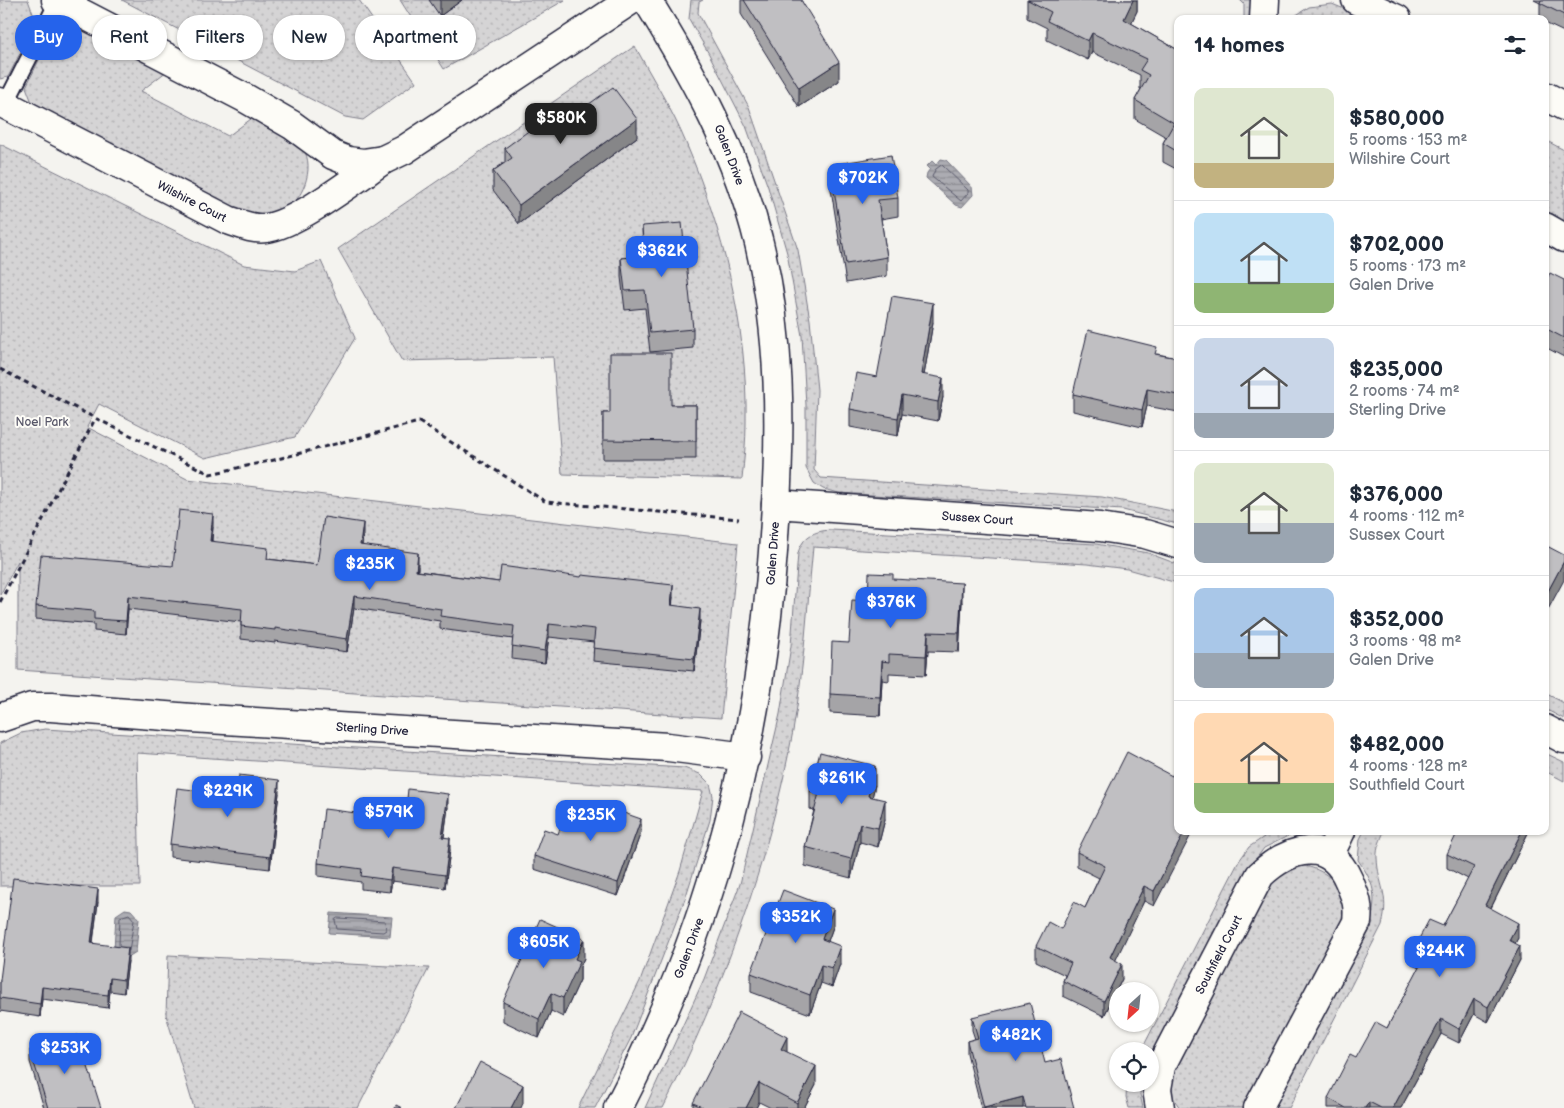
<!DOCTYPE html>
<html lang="en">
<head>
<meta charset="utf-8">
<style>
  :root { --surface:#fff; --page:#f2f2f3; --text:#1f2937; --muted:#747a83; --line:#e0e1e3; --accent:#2563eb }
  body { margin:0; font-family:"Balsamiq Sans",sans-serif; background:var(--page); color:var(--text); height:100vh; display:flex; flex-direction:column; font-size:19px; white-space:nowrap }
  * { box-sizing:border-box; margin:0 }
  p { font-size:16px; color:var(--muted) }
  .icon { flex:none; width:28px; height:28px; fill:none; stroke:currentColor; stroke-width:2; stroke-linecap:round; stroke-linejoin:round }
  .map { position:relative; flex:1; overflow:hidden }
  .details { position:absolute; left:1174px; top:15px; width:375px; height:820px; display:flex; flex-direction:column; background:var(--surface); border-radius:10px; box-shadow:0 1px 4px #0004 }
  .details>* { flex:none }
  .guide { position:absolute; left:15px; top:15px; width:475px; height:45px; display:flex; gap:10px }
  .needle { width:32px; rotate:207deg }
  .controls { position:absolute; left:1109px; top:982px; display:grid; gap:10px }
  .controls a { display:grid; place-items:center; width:50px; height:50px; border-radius:50%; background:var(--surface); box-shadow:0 1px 4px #0004; font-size:25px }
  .price { position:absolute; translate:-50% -42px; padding:0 11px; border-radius:10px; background:var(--accent); color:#fff; font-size:16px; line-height:32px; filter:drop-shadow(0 1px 2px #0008) }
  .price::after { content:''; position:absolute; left:50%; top:30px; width:15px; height:11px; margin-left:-8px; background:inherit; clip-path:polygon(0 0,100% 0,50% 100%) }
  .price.on { background:#222; color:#fff }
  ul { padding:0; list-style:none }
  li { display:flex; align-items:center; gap:15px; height:125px; padding:0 20px }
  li+li { border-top:1px solid var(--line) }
  li span { display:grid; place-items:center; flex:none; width:140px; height:100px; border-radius:10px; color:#555 }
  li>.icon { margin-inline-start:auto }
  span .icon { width:60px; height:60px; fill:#fffc; stroke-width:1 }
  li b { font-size:21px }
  h2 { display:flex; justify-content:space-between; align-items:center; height:60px; padding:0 20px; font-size:21px }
  .chip { padding:0 18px; border-radius:22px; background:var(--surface); box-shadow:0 1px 4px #0004; font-size:18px; line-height:45px }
  .chip.on { background:var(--accent); color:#fff }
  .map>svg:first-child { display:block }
  .grass { fill:url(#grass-dots); stroke:#7c7b88 }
  .water { fill:url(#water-rules); stroke:#757582 }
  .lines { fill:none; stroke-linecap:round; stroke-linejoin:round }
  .shore { stroke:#59596b; stroke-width:1 }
  .service-casing { stroke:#22223b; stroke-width:19 }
  .minor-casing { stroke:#22223b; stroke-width:31 }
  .tertiary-casing { stroke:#22223b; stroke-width:31 }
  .path { stroke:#22223b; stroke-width:3; stroke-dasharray:5 4; stroke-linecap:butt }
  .service { stroke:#fdfcf7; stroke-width:15 }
  .minor { stroke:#fdfcf7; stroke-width:28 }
  .tertiary { stroke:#fdfcf7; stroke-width:28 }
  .wall { fill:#a5a4a7; stroke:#22223b }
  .shaded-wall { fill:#868688; stroke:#22223b }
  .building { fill:#c0bfc2; stroke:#22223b }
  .labels { text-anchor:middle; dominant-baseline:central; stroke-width:4; stroke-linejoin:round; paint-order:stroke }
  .street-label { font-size:12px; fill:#22223b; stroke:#fdfcf7 }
  .park-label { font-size:12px; fill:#585769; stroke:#fdfcf7 }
</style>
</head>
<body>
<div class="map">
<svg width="1564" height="1108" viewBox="0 0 1564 1108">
  <defs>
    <pattern id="grass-dots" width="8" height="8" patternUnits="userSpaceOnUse" patternTransform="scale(1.25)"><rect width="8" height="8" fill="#d5d4d5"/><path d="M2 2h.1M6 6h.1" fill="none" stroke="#b7b6b8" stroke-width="1.8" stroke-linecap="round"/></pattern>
    <pattern id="water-rules" width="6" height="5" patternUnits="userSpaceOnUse" patternTransform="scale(1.25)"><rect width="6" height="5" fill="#acacb2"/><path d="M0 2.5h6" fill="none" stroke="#8c8c92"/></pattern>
  </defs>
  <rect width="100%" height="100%" fill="#f4f3ef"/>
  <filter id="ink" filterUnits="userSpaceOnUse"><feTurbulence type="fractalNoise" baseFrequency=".02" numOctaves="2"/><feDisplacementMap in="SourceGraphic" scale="10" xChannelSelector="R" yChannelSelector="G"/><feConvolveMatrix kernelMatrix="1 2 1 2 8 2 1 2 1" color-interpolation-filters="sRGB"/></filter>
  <g filter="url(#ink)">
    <g class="grass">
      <polygon points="0,0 28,0 36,22 8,77 0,79"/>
      <polygon points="122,0 359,0 416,82 363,120 345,117"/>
      <polygon points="400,0 565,0 444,69"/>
      <polygon points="691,0 703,0 699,2 698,13 749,107 798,250 810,320 817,390 814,470 821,478 1102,497 1177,512 1177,524 1123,510 839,493 823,489 814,483 806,468 806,405 802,336 787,253 768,187 746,126 709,54 689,19"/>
      <polygon points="1240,0 1255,0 1253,19 1244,19 1244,4"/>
      <polygon points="1332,4 1369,19 1290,19 1309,7"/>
      <path d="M 77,25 L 167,71 L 141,91 L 228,136 L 255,116 C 265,122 299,140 303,148 C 316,169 302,201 283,213 C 275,218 258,217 248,218 L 36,113 L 26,87 L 52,33 Z"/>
      <path d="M 635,46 C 652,78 672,109 686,143 C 723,230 748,327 746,423 C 746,441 744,460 742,479 L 562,474 L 553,357 L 402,361 L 338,249 Z"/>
      <polygon points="1545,140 1564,150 1564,226 1545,216"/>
      <polygon points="0,144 244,265 295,271 321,261 355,338 295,437 205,458 99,404 87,427 187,479 738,543 721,718 18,670 18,561 0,595"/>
      <path d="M 831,530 L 1096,544 L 1148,553 L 1177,564 L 1177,583 L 1127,569 L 1087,564 L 813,547 C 807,608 804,670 793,731 C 769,861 723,990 663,1108 L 645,1108 L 704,979 L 740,884 L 780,714 L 791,646 L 798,553 C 803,536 814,531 831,530 Z"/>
      <polygon points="1545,693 1564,703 1564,719 1545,709"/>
      <polygon points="45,729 684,768 700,774 710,784 713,796 710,820 685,899 631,1038 595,1108 578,1108 641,979 680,871 703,791 137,753 140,886 0,886 0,743 21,733"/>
      <polygon points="1545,753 1564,762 1564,781 1545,771"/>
      <polygon points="1273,831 1313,831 1288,836 1264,848 1248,870 1150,1061 1150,1051 1141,1051 1239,861 1249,847"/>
      <path d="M 1364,831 L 1384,831 C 1381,840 1376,848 1377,858 C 1378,885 1390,895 1382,925 L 1289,1108 L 1274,1108 L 1369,931 C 1376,899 1378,888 1358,860 L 1360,839 Z"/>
      <path d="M 1301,865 C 1333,871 1349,891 1341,923 L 1245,1108 L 1180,1108 L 1173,1098 L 1171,1077 L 1271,883 L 1278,873 Z"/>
      <polygon points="168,955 429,968 358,1108 194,1108 166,1015"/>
      <polygon points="1127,1084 1143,1084 1140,1094 1143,1108 1129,1108 1126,1097"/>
    </g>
    <g class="water">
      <polygon points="941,159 946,160 972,187 973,195 962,207 956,205 926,178 927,173 930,169 927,166 932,161 936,165"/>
      <polygon points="125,909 131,910 139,919 136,952 128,957 114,950 116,915"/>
      <polygon points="331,913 392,917 390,937 329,933"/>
    </g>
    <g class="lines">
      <g class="shore">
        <polygon points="942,165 968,190 968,193 961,201 932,177 935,170"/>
        <polygon points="338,918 385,921 386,930 383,932 337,929 335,920"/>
        <polyline points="119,945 120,917 129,914 134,920 129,951"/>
      </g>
      <defs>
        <polyline id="service" points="5,105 58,1"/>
        <g id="minor">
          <polyline points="1356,0 1397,19"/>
          <polyline points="1264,19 1265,0"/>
          <polyline points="1545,96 1564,106"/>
          <path id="s1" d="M 0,102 L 228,220 C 240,224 253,230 266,228 C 297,224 355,179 383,160 L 363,163 L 348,161 L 333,155 L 292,125 L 245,98 L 56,0"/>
          <polyline points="383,160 404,150 631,0"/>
          <polyline points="1545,227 1564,238"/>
          <path id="s2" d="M 776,504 L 1100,527 L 1145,534 L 1178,544"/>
          <path id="s3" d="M 0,718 L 32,707 L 51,707 L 191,718 L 668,747 L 746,757"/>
          <polyline points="1545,729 1564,739"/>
          <polyline points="1330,854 1341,831"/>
          <path id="s4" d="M 1160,1108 L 1157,1089 L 1161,1066 L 1260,875 C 1290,847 1330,836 1349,881 C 1356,898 1359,904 1357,922 L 1258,1108"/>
        </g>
        <g id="tertiary">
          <path id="s5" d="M 618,1108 C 716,919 763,733 775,521 C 781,427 781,335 759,243 C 737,153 695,78 647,0"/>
        </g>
      </defs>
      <use href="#service" class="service-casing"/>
      <use href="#minor" class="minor-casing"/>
      <use href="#tertiary" class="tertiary-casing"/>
      <g class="path">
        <polyline points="0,369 95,418 210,474 274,460 419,422 546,502 739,519"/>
        <polyline points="0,602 95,419"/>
      </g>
      <use href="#service" class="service"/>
      <use href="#minor" class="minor"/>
      <use href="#tertiary" class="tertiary"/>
    </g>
    <g class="wall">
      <polygon points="429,0 462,0 440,16"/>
      <polygon points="741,0 801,0 839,81 799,107 741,14"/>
      <polygon points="1027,0 1137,0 1137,11 1131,23 1178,50 1178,170 1163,162 1163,143 1166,137 1135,119 1135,100 1141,89 1140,89 1140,75 1092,52 1088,60 1047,40 1047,28 1027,18"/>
      <polygon points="1534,0 1564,0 1564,32 1545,23 1545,19 1540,19 1540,3"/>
      <polygon points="564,122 637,137 519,224 493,190 493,171 505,162 505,148"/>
      <polygon points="830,165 898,198 898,216 881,219 887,257 887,276 846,283 830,183"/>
      <polygon points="642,226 693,329 693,348 650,352 645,308 625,310 621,277 621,258 643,256"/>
      <polygon points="1564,280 1564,357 1545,347 1545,282"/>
      <polygon points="933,322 924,375 943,397 938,421 902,414 898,436 850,427 850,409 877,377"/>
      <polygon points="1157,354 1178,358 1178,412 1147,406 1142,427 1073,411 1073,394"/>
      <polygon points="671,405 696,405 696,459 603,459 603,413 610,413"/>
      <polygon points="213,527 212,541 268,559 317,565 363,536 362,545 418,566 418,571 499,582 673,597 672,605 700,621 694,671 593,661 594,642 549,637 545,663 512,659 513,639 440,629 440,621 354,608 347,652 275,641 275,643 241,639 241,622 128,609 126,634 94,631 94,624 36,619 36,606 173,566"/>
      <polygon points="893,579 962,602 959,652 928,651 926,675 889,673 889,681 882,680 880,716 830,713 830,694 849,643 868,601"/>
      <polygon points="1172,776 1154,906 1144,901 1115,960 1122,979 1104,1016 1063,996 1063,981 1065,975 1036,961 1036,946 1061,929 1085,908 1099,878 1077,867 1077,852"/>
      <polygon points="875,785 872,797 885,819 878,847 860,842 851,878 805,866 805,847 814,810 810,809 810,791"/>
      <polygon points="279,793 270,869 170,857 170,844 236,795"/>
      <polygon points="448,807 444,837 450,850 445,888 392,881 390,892 361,889 361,882 318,876 318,863 405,819"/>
      <polygon points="1529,831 1491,908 1518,938 1515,943 1520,960 1488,1022 1474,1014 1459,1043 1441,1034 1401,1108 1328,1108 1328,1098 1356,1058 1387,1028 1419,968 1413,965 1413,950 1443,926 1468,879 1447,868 1447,854"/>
      <polygon points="641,832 618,896 534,869 534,856 558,834"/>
      <polygon points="98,902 93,943 128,961 124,993 110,991 108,1008 42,999 40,1017 0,1011 0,980"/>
      <polygon points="833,927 828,941 840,964 832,987 821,983 810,1014 751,992 751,973"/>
      <polygon points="584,958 580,967 580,980 563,1017 551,1011 539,1038 503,1021 503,1002"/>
      <polygon points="972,1017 1045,1063 1074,1108 981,1108 967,1053 967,1041 975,1039 972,1030"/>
      <polygon points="30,1050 101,1108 44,1108 30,1062"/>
      <polygon points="787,1052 816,1085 804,1108 771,1108 759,1102 756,1108 693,1108 693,1103"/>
    </g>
    <g class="shaded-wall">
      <polygon points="440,0 462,0 440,16"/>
      <polygon points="1133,0 1137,0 1137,11 1124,38 1124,19"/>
      <polygon points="1092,33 1092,52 1088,60 1088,41"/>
      <polygon points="839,62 839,81 799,107 799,88"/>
      <polygon points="637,119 637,137 519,224 519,205"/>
      <polygon points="933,303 933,322 921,393 921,374"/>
      <polygon points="943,378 943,397 938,421 938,402"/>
      <polygon points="1147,389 1147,406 1142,427 1142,410"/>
      <polygon points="902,395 902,414 898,436 898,418"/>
      <polygon points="213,514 213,527 210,554 210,541"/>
      <polygon points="363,523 363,536 360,558 360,545"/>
      <polygon points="418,553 418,566 416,584 416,571"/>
      <polygon points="1564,561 1564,580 1545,615 1545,597"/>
      <polygon points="962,583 962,602 959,652 959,633"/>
      <polygon points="673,585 673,597 671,618 671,605"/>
      <polygon points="128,596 128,609 126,634 126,621"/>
      <polygon points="354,596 354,608 347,652 347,639"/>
      <polygon points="700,609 700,621 694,671 694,659"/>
      <polygon points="549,624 549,637 545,663 545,651"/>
      <polygon points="928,632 928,651 926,675 926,656"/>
      <polygon points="882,661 882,680 880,716 880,697"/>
      <polygon points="875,766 875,785 868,815 868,796"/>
      <polygon points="279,780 279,793 270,869 270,857"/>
      <polygon points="448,794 448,807 442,850 442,837"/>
      <polygon points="885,800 885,819 878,847 878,828"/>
      <polygon points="641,819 641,832 618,896 618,883"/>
      <polygon points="860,824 860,842 851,878 851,859"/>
      <polygon points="1185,831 1193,831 1154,906 1154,891"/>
      <polygon points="1522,831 1529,831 1485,920 1485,905"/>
      <polygon points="450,838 450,850 445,888 445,875"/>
      <polygon points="392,868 392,881 390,892 390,880"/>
      <polygon points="1144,886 1144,901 1110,972 1110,957"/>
      <polygon points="98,889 98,902 91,955 91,943"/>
      <polygon points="833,909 833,927 822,958 822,939"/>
      <polygon points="1518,923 1518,938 1509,955 1509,940"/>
      <polygon points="584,939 584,958 580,967 580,980 563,1017 563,998 575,959"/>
      <polygon points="840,946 840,964 832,987 832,968"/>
      <polygon points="1520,946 1520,960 1488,1022 1488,1007"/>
      <polygon points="128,948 128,961 124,993 124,980"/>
      <polygon points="1122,964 1122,979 1104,1016 1104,1001"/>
      <polygon points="821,965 821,983 810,1014 810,995"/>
      <polygon points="110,978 110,991 108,1008 108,995"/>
      <polygon points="42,987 42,999 40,1017 40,1004"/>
      <polygon points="551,993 551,1011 539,1038 539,1019"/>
      <polygon points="1474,999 1474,1014 1459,1043 1459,1029"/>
      <polygon points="1441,1019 1441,1034 1401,1108 1393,1108"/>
      <polygon points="787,1037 787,1056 781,1049"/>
      <polygon points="816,1066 816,1085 804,1108 797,1108 797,1103"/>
      <polygon points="759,1083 759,1102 756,1108 746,1108"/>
      <polygon points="523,1085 523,1103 521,1108 511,1108"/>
      <polygon points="1023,1097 1023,1108 984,1108 984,1107"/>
      <polygon points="1369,1102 1369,1108 1365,1108"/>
    </g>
    <g class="building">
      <polygon points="744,0 801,0 839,62 799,88"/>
      <polygon points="1028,0 1133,0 1124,19 1178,50 1178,152 1163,143 1174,123 1135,100 1149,75 1140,70 1147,59 1092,33 1088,41 1047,21 1051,12"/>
      <polygon points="1541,0 1564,0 1564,15 1540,3"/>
      <polygon points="613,87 637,119 519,205 493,171 512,158 505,148 556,111 564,122"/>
      <polygon points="891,155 898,198 878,200 887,257 846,264 830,165"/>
      <polygon points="682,223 693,329 650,333 645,290 625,291 621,258 644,256 642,226"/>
      <polygon points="1550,273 1564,280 1564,338 1545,328 1545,282"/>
      <polygon points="892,296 933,303 921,374 943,378 938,402 902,395 898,418 850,409 856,373 877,377"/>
      <polygon points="1088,330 1157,347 1155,354 1178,358 1178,395 1147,389 1142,410 1073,394"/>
      <polygon points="610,353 671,353 671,405 696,405 696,441 603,440 603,413 610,413"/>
      <polygon points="179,510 213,514 210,541 268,548 267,559 317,565 324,517 363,523 360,545 418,553 416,571 499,582 501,566 581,577 582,575 673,585 671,605 700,609 694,659 593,648 595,629 549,624 545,651 512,646 514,626 440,616 441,609 354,596 347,639 275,628 275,630 241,626 242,609 128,596 126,621 94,619 94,611 36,606 41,555 173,566"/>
      <polygon points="1545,545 1564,555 1564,561 1545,597"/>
      <polygon points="869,573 893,574 893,579 962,583 959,633 928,632 926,656 889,654 889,662 882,661 880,697 830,694 832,642 849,643 852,600 868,601"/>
      <polygon points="820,752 875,766 868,796 885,800 878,828 860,824 851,859 805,847 819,793 810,791"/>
      <polygon points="1127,752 1172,776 1178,766 1178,831 1185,831 1154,891 1144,886 1110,957 1122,964 1104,1001 1063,981 1071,963 1036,946 1048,922 1061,929 1074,902 1085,908 1105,866 1077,852"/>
      <polygon points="239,775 279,780 270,857 170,844 177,788 236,795"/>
      <polygon points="408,789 448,794 442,837 450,838 445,875 392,868 390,880 361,876 362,869 318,863 324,809 405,819"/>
      <polygon points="569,804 601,815 604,806 641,819 618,883 534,856 544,829 558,834"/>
      <polygon points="1458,831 1522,831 1485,905 1518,923 1509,940 1520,946 1488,1007 1474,999 1459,1029 1441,1019 1393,1108 1381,1108 1369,1102 1365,1108 1346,1108 1328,1098 1350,1055 1356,1058 1376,1022 1387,1028 1425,956 1413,950 1429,920 1443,926 1474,867 1447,854"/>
      <polygon points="13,878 98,889 91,943 128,948 124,980 110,978 108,995 42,987 40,1004 0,998 0,980"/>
      <polygon points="783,890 833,909 822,939 840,946 832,968 821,965 810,995 751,973"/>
      <polygon points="540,919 584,939 575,959 580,961 563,998 551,993 539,1019 503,1002"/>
      <polygon points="1030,1003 1045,1063 1061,1059 1074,1108 1026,1108 1023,1097 984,1107 967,1041 978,1038 972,1017"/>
      <polygon points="739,1012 787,1037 781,1049 816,1066 797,1103 759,1083 746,1108 704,1108 693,1103"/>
      <polygon points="78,1035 101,1108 48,1108 30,1050"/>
      <polygon points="480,1062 523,1085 511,1108 456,1108"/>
      <polygon points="396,1105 402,1108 395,1108"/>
    </g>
  </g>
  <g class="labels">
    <g class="street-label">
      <text transform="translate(729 155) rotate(69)">Galen Drive</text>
      <text stroke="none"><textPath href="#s1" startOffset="216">Wilshire Court</textPath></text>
      <text stroke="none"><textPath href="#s2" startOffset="202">Sussex Court</textPath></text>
      <text stroke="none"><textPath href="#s5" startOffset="580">Galen Drive</textPath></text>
      <text stroke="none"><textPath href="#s3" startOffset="375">Sterling Drive</textPath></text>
      <text stroke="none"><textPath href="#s5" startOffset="175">Galen Drive</textPath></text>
      <text stroke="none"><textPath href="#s4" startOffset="168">Southfield Court</textPath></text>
    </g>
    <g class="park-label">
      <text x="42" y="422">Noel Park</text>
    </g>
  </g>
</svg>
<div class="controls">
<a><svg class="needle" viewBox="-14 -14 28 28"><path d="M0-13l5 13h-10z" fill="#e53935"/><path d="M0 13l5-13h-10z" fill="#747a83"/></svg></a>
<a><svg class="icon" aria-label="locate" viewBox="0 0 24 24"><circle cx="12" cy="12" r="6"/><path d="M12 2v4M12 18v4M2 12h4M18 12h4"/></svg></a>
</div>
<b class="price on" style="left:561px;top:145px">$580K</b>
<b class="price" style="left:863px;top:205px">$702K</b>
<b class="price" style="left:662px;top:278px">$362K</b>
<b class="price" style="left:370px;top:591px">$235K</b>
<b class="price" style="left:891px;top:629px">$376K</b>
<b class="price" style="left:842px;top:805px">$261K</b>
<b class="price" style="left:228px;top:818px">$229K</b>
<b class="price" style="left:389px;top:839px">$579K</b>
<b class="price" style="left:591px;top:842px">$235K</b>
<b class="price" style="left:796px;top:944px">$352K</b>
<b class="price" style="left:544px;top:969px">$605K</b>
<b class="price" style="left:1440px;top:978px">$244K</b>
<b class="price" style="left:1016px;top:1062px">$482K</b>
<b class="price" style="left:65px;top:1075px">$253K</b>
<div class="guide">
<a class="chip on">Buy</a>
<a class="chip">Rent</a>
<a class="chip">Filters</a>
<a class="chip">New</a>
<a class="chip">Apartment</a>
</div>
<section class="details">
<h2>14 homes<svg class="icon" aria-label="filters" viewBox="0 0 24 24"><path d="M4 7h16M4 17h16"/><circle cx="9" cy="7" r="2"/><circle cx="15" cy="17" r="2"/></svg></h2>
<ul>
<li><span style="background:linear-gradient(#dfe7d0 75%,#c2b280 0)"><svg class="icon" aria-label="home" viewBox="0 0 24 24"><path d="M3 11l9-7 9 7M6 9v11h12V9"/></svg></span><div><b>$580,000</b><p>5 rooms · 153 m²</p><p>Wilshire Court</p></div></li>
<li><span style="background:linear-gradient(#bfe0f5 70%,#8fb573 0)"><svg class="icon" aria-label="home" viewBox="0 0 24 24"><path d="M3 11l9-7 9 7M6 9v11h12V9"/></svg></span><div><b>$702,000</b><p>5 rooms · 173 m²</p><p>Galen Drive</p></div></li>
<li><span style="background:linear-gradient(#c9d6e8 75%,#9aa5b1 0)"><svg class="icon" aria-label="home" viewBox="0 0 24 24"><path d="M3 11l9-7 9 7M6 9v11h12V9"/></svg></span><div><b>$235,000</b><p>2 rooms · 74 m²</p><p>Sterling Drive</p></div></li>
<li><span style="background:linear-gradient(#dfe7d0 60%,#9aa5b1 0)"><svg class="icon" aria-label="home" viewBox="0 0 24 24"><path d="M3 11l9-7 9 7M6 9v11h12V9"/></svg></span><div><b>$376,000</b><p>4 rooms · 112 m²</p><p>Sussex Court</p></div></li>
<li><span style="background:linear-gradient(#a9c7e8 65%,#9aa5b1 0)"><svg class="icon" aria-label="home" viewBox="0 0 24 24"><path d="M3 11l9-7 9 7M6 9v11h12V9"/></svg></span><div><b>$352,000</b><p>3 rooms · 98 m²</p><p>Galen Drive</p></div></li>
<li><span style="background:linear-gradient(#ffd9b3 70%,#8fb573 0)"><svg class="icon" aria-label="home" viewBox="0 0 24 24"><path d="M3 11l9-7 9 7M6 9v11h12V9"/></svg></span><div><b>$482,000</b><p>4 rooms · 128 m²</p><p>Southfield Court</p></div></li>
</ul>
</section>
</div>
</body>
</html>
